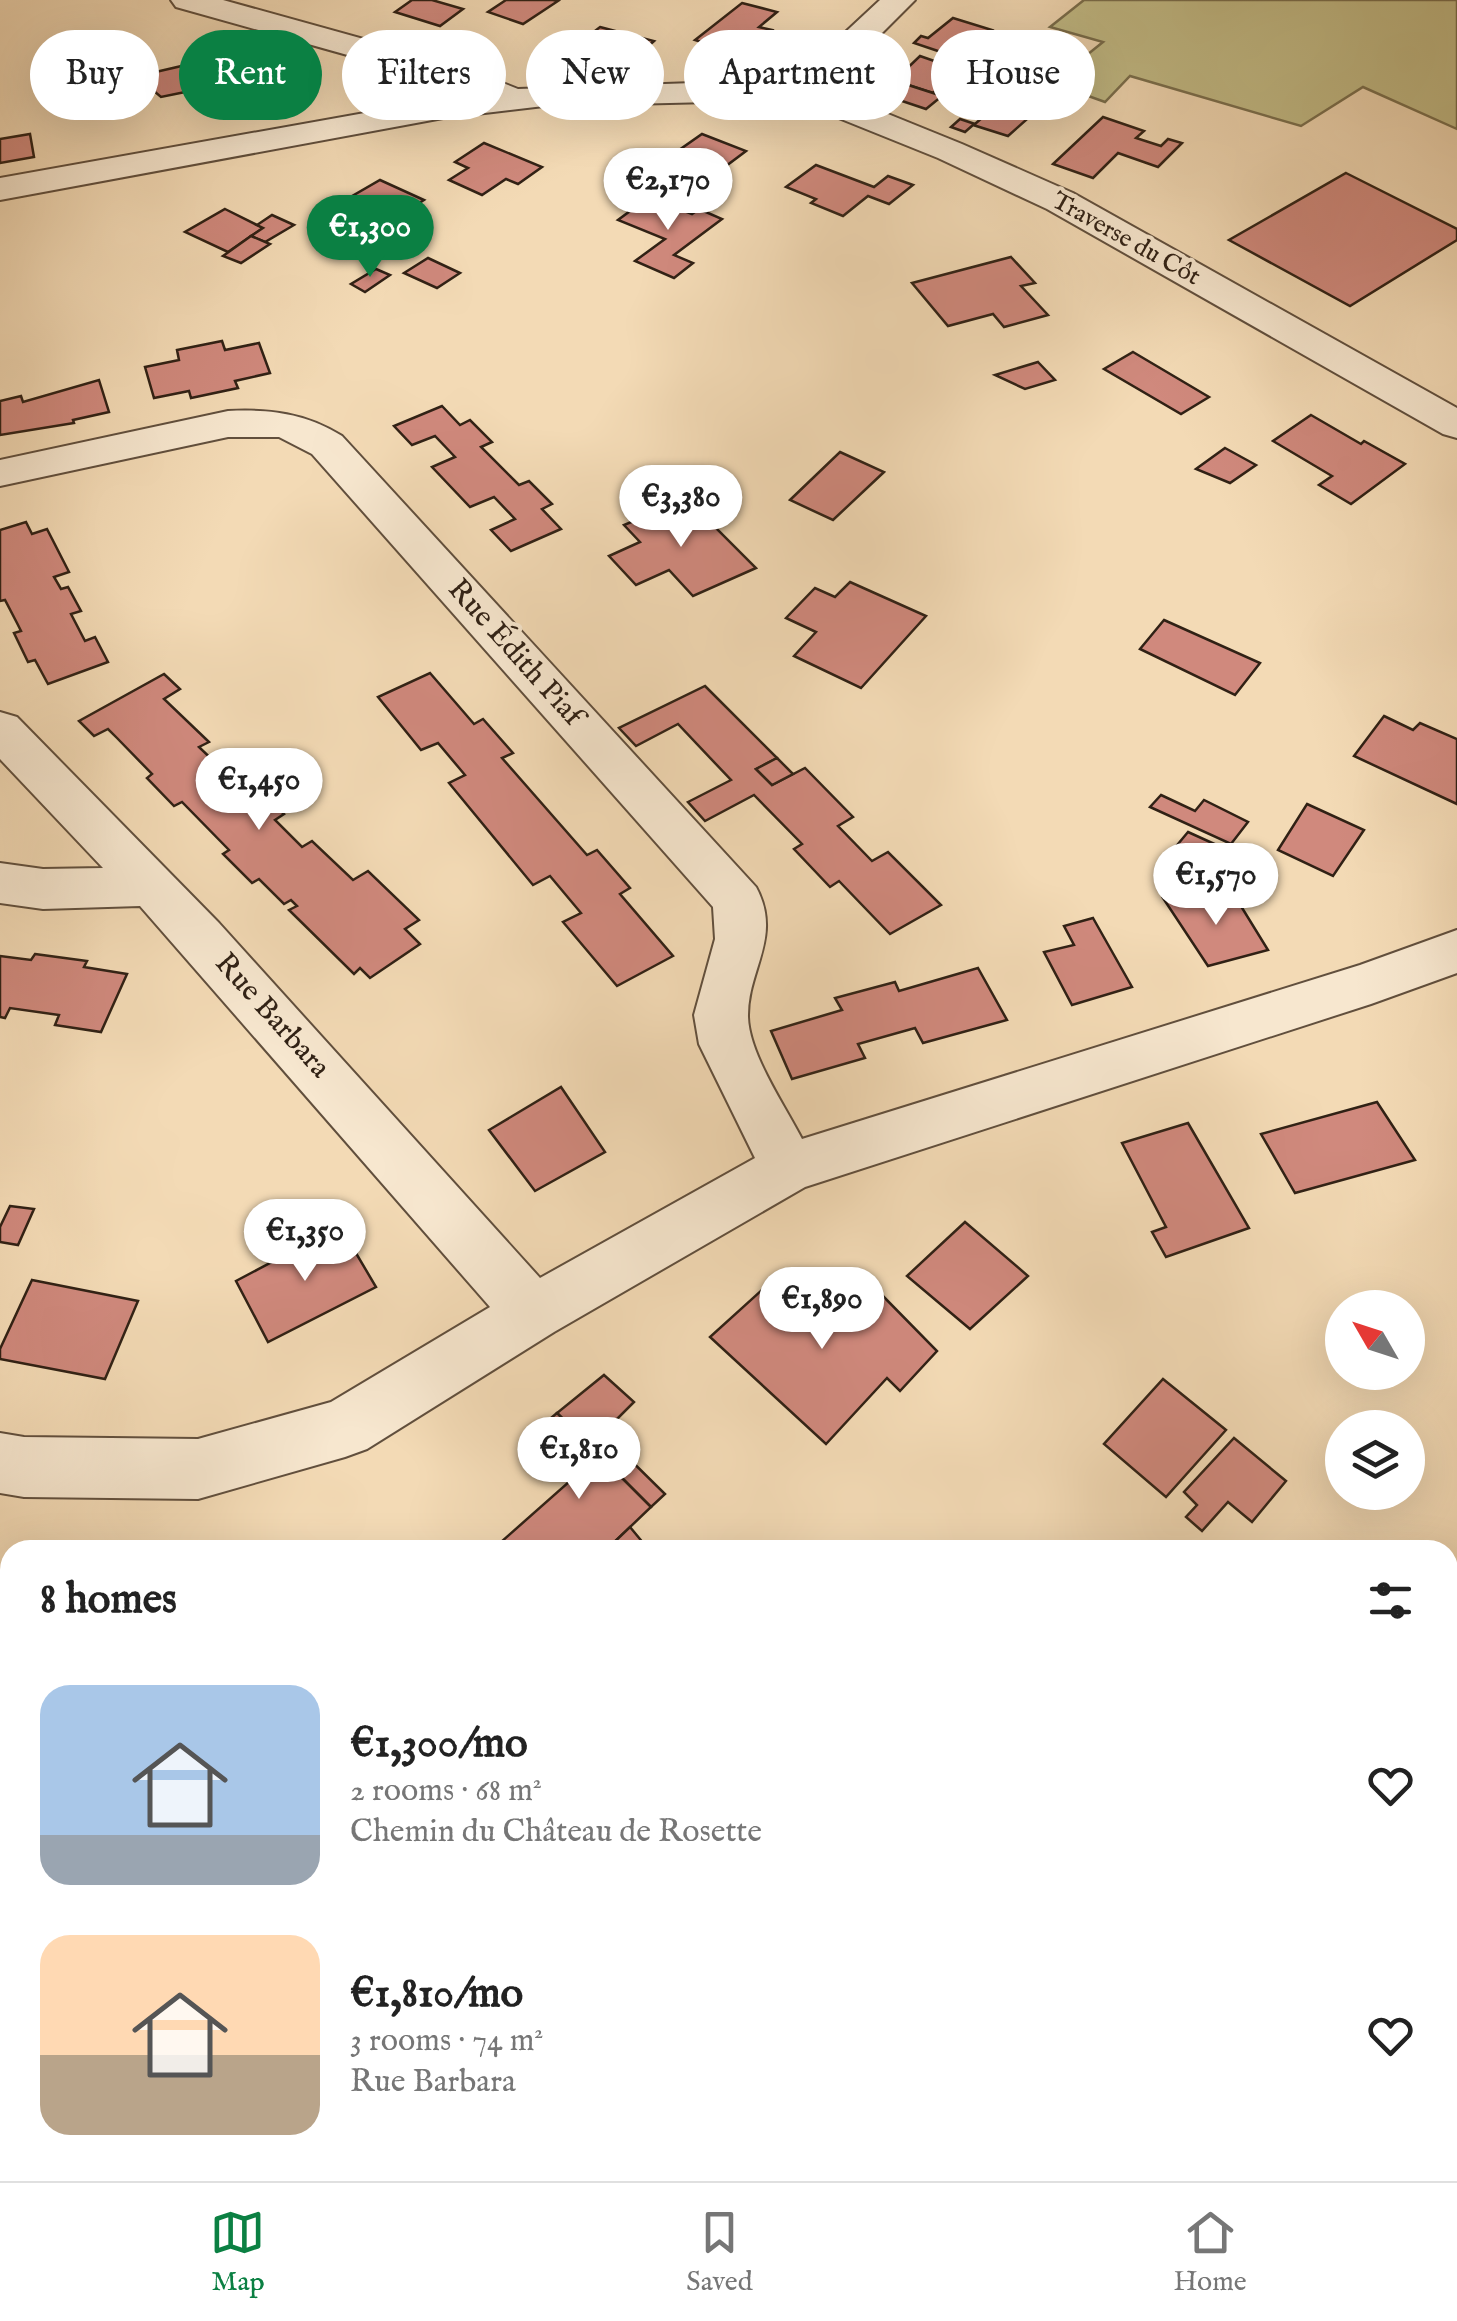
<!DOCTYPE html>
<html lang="en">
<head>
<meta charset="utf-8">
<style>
  :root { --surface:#fff; --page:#f2f2f2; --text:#222; --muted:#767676; --line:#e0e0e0; --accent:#0b8043 }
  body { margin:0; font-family:"IM FELL English",serif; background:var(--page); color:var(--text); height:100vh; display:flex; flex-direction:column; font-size:38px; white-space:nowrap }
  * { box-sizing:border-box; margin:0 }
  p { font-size:32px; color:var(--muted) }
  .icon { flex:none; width:55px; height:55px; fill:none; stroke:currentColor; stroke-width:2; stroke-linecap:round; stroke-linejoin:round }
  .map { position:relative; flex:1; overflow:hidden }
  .side { position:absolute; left:0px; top:1540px; width:1458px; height:642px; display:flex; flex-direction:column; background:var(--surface); border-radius:30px 30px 0 0; box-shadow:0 10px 40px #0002 }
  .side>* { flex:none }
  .banner { position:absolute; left:30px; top:30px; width:1398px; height:90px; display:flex; gap:20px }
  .needle { width:65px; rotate:309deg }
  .controls { position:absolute; left:1325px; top:1290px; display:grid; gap:20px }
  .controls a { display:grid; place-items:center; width:100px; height:100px; border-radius:50%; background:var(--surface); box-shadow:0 10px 40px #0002; font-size:50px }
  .price { position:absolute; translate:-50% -85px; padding:0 22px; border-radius:35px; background:#fff; color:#222; font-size:32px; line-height:65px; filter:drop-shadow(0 2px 5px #0008) }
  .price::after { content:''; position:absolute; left:50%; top:60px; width:30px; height:22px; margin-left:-15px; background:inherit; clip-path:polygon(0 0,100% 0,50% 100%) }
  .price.selected { background:var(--accent); color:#fff }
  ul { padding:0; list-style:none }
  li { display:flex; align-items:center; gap:30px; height:250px; padding:0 40px }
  li span { display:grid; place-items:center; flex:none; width:280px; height:200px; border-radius:30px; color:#555 }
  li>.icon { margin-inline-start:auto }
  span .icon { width:120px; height:120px; fill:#fffc; stroke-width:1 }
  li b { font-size:42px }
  h2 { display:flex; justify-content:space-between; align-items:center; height:120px; padding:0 40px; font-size:42px }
  .chip { padding:0 35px; border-radius:45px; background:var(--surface); box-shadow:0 10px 40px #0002; font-size:35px; line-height:90px }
  .chip.selected { background:var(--accent); color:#fff }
  .dock { display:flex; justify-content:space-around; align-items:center; height:140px; border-top:2px solid var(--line); background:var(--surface); font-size:28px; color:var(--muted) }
  .dock a { display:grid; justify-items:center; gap:5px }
  .dock .selected { color:var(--accent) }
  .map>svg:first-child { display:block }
  .green { fill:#c3bd88; stroke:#7a6f4e; stroke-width:2.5 }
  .building { fill:#d0897d; stroke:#302115; stroke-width:2.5 }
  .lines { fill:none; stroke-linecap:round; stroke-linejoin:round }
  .minor-casing { stroke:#614f3d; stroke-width:4 }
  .minor { fill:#f7e7cf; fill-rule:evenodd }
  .labels { text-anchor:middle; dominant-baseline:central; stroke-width:8; stroke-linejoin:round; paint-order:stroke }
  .far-street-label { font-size:25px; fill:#302115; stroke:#f7e7cf }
  .street-label { font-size:30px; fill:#302115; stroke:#f7e7cf }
</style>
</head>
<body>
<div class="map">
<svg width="1457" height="2181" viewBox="0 0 1457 2181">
  <rect width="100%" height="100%" fill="#f3dab5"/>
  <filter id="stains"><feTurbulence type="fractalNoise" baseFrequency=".002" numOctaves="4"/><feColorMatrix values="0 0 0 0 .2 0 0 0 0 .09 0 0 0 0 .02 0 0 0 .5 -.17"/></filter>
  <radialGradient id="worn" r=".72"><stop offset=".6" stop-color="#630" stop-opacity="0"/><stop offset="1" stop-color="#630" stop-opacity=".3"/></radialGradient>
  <g class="green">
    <polygon points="1084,0 1457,0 1457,129 1363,87 1301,126 1130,76 1105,102 1052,83 1103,42 1050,27"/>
    <polygon points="1448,2127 1457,2136 1457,2181 1203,2181 1210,2172 1448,2172"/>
  </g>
  <g class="building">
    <polygon points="412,0 432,0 463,9 440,26 395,12"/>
    <polygon points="506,0 553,0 558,1 523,24 488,12"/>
    <polygon points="742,3 777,12 759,27 772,30 753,47 745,45 739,54 695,40"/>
    <polygon points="953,18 992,30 968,50 950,45 941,52 914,43 921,36 928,38"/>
    <polygon points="600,27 654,41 629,63 574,47"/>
    <polygon points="920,56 960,70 933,93 899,82 890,89 863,80 872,73 894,81"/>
    <polygon points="186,65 201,85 190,91 161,97 154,91 144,92 99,107 88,88 139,73 147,74"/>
    <polygon points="905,84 933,93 942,96 926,109 890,97"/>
    <polygon points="1001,101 1035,112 1008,136 973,125 965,132 951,127 960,119 975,124"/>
    <polygon points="1103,117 1144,131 1136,138 1161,146 1168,139 1182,143 1158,167 1118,153 1093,178 1053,164"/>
    <polygon points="30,134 34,157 0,163 0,139"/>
    <polygon points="702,134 746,151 690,193 636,171 660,154 669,157"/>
    <polygon points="484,143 542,167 518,184 506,179 482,195 449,180 468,168 455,162"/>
    <polygon points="816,165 874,187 888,176 913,185 889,204 868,196 843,216 811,203 816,199 786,187"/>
    <polygon points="1346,173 1457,229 1457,240 1350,306 1229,240"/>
    <polygon points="380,180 424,200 369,235 321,214"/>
    <polygon points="649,197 692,214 699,209 722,219 674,255 693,263 674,278 635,261 665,239 618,220"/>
    <polygon points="225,209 263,228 228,252 185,232"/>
    <polygon points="272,215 294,225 265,242 251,236 263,228 257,225"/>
    <polygon points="251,236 270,244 241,263 223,256"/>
    <polygon points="1011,257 1035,283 1021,286 1048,315 1004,327 993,314 948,326 912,283"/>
    <polygon points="428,258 460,273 437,288 404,273"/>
    <polygon points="376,269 390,275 365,292 351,284"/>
    <polygon points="222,341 225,350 259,343 270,373 235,381 238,388 191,398 189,391 154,398 145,367 179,360 177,350"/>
    <polygon points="1133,352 1209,397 1181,414 1104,369"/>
    <polygon points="1038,362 1055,380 1025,389 995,375"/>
    <polygon points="99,380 109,412 73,420 74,423 0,435 0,401 21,396 23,402"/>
    <polygon points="442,406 460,425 470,420 492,442 481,447 519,485 529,481 552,504 542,509 561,529 511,551 491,530 515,519 494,497 470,507 432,467 455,457 435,436 412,445 394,426"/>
    <polygon points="1311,415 1361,444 1364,441 1405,464 1351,504 1319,485 1332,476 1273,441"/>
    <polygon points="1225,448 1256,465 1230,483 1196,469"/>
    <polygon points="840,452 884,472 833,520 790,500"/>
    <polygon points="687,499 756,568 693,596 669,570 636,585 609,556 640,542 624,525"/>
    <polygon points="26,522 32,534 47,529 69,572 54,577 61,589 68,587 81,611 71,614 85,641 95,637 108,662 48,684 35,660 28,662 14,633 21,631 17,623 5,600 0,601 0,530"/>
    <polygon points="850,582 926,616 861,688 794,656 816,632 786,618 815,588 835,597"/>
    <polygon points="1164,620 1260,663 1235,695 1140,649"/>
    <polygon points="430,673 474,724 483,719 513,753 502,758 587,855 597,850 630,888 620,894 673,956 617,986 563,922 581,913 550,876 533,885 449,783 465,775 438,743 421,750 378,697"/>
    <polygon points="164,674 180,689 164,699 209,742 199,747 225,772 235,766 284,814 275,820 302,847 312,841 353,880 368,871 419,920 405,929 420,944 370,978 360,968 354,974 289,910 297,906 291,900 284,904 259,879 252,883 223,854 229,850 182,802 174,806 147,778 152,774 117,738 108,729 94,736 79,721"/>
    <polygon points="705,686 777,758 756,769 772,785 805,768 853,817 838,826 872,861 888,852 941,905 890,934 839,881 830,887 794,849 802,844 754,795 705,821 688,802 731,780 678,724 636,746 619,728"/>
    <polygon points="1384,716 1413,730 1420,723 1457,739 1457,804 1354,756"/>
    <polygon points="777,758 793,774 772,785 756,769"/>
    <polygon points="1161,795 1195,811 1204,800 1248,822 1231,844 1150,807"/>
    <polygon points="1307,804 1364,830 1333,876 1278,850"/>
    <polygon points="1188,832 1219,846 1199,872 1168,856"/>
    <polygon points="1196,889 1207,906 1236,898 1268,950 1208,966 1163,898"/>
    <polygon points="1093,918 1132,987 1072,1005 1044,952 1074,945 1064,926"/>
    <polygon points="35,954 87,961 84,967 127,974 101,1032 55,1025 59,1015 10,1008 5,1018 0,1017 0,956 31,960"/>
    <polygon points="978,968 1007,1020 923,1043 915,1028 858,1044 865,1058 792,1079 771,1031 842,1010 835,998 895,982 899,991"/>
    <polygon points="561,1087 605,1152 535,1191 489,1130"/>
    <polygon points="1377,1102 1415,1160 1295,1193 1261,1134"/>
    <polygon points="1188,1123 1249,1228 1166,1257 1152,1232 1166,1227 1122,1143"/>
    <polygon points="10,1206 34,1209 18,1245 0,1242 0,1227"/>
    <polygon points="965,1222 1028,1276 970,1329 907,1276"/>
    <polygon points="340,1226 376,1287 268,1342 236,1281"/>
    <polygon points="783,1271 842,1323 880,1293 937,1351 900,1391 887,1378 826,1444 710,1337"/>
    <polygon points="32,1280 138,1301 105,1379 0,1359 0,1349"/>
    <polygon points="604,1375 634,1402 603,1433 665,1494 651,1507 557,1413"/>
    <polygon points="1163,1379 1226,1430 1166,1497 1104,1444"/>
    <polygon points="557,1413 651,1507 606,1550 492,1550 578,1474 538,1429"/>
    <polygon points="1234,1438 1286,1481 1252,1522 1228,1502 1202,1531 1186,1517 1197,1505 1184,1492"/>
    <polygon points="630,1527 649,1550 606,1550"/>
    <polygon points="10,1638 10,1811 0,1823 0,1647"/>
  </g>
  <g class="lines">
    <defs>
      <g id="minor">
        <polygon points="171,0 223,0 457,65 518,89 752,81 791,70 837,40 880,0 915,0 861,54 814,84 962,144 1073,193 1457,408 1457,438 1443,434 1047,209 938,158 779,94 753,101 544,106 443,118 0,200 0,178 471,94 433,79 176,7"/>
        <path d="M 228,411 C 270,409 305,413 342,436 L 756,887 C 783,937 747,970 748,1017 C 749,1054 785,1106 802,1139 L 1360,965 L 1457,930 L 1457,973 L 1371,1004 L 805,1187 L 554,1332 L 367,1449 L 345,1457 L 198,1499 L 24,1497 L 0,1493 L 0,1433 L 24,1437 L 198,1439 L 331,1402 L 490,1307 L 140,906 L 43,909 L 0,903 L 0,863 L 43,869 L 103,868 L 0,759 L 0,712 L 17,717 L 219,923 L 540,1278 L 755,1158 L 699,1044 L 694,1015 L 715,939 L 713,907 L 312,454 L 279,437 L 228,437 L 0,486 L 0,460 Z"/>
      </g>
    </defs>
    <use href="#minor" class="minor-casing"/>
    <use href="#minor" class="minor"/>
  </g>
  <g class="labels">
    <g class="far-street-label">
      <text transform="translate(1126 239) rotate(29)">Traverse du Côt</text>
    </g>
    <g class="street-label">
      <text transform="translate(515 653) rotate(48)">Rue Édith Piaf</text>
      <text transform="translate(272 1016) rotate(48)">Rue Barbara</text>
    </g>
  </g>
  <rect width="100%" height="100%" filter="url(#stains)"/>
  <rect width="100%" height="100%" fill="url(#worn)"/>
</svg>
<div class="controls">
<a><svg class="needle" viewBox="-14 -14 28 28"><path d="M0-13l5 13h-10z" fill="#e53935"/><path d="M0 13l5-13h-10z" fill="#767676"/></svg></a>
<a><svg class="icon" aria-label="layers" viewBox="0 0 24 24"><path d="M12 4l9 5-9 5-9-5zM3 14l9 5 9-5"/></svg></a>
</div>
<b class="price" style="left:668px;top:233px">€2,170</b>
<b class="price selected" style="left:370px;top:280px">€1,300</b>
<b class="price" style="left:681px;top:550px">€3,380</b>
<b class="price" style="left:259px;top:833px">€1,450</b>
<b class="price" style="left:1216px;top:928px">€1,570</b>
<b class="price" style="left:305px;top:1284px">€1,350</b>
<b class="price" style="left:822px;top:1352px">€1,890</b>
<b class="price" style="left:579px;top:1502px">€1,810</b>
<div class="banner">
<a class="chip">Buy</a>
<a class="chip selected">Rent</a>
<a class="chip">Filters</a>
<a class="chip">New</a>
<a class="chip">Apartment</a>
<a class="chip">House</a>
</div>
<section class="side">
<h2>8 homes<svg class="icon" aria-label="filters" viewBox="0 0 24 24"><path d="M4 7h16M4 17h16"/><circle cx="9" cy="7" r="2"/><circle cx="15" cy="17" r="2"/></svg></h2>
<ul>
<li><span style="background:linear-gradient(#a9c7e8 75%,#9aa5b1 0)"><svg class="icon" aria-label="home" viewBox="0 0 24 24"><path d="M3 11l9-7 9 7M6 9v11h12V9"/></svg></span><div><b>€1,300/mo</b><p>2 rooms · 68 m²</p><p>Chemin du Château de Rosette</p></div><svg class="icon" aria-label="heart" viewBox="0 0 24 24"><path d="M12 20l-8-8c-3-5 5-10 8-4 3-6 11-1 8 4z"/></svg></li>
<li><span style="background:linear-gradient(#ffd9b3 60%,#b9a48a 0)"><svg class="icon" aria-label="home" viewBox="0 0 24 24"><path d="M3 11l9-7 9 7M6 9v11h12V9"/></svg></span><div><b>€1,810/mo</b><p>3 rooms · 74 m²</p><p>Rue Barbara</p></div><svg class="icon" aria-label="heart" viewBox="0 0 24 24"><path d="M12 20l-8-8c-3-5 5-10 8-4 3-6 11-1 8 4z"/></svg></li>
</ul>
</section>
</div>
<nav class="dock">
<a class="selected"><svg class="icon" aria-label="map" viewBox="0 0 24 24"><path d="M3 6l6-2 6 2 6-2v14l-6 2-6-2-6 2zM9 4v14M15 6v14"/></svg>Map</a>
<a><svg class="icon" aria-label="saved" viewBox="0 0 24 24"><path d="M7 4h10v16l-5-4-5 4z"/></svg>Saved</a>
<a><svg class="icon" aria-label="home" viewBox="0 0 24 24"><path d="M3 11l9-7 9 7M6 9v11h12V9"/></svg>Home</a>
</nav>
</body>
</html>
